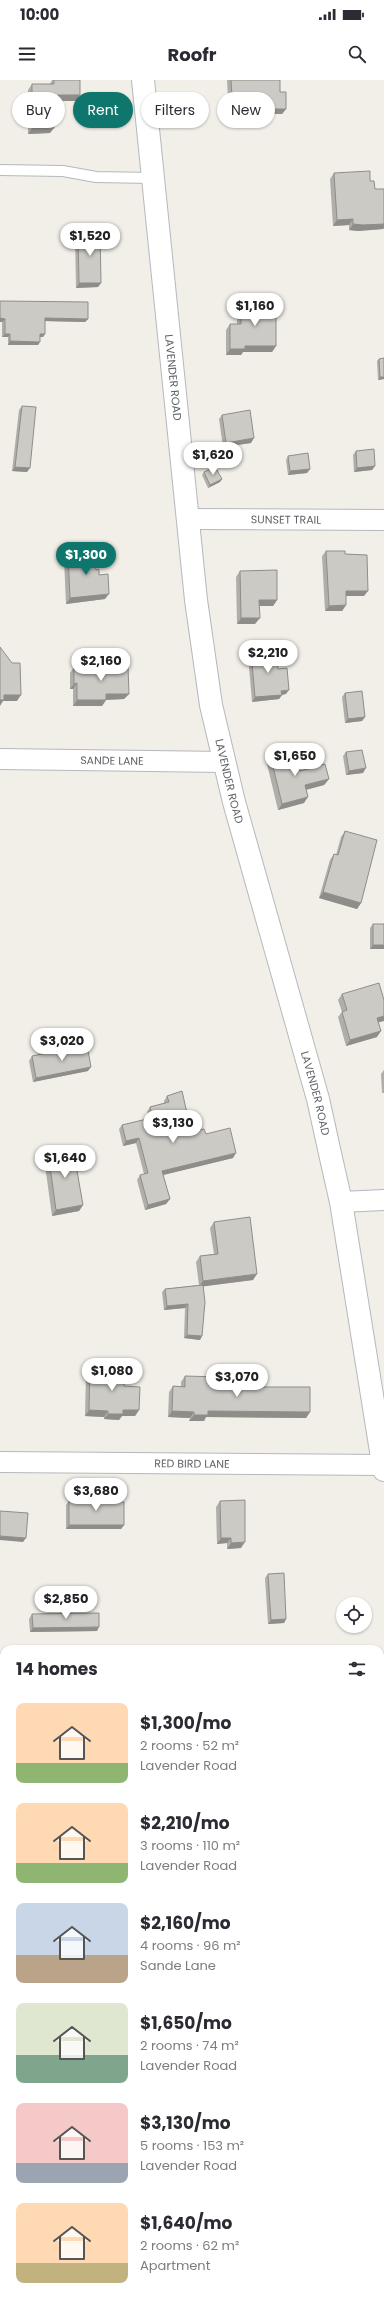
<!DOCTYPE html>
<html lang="en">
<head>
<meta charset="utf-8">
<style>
  :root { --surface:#fff; --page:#f2f2f3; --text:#2b2b33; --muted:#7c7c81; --accent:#0f766e }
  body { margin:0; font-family:Poppins,sans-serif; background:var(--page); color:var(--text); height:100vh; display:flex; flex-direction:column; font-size:15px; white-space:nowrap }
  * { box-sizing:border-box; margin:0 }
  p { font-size:13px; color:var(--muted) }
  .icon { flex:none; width:22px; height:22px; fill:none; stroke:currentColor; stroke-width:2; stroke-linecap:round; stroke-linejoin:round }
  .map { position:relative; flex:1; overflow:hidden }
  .details { position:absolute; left:0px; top:1565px; width:384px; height:656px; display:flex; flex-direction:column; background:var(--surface); border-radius:12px 12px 0 0; box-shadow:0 1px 3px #0004 }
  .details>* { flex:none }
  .banner { position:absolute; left:12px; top:12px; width:360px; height:36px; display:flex; gap:8px }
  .tools { position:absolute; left:336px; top:1517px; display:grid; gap:8px }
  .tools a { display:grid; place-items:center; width:36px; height:36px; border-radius:50%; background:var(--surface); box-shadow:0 1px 3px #0004; font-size:20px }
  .price { position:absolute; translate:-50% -34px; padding:0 9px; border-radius:14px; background:#fff; color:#222; font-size:13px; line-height:26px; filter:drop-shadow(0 1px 2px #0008) }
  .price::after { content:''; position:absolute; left:50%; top:24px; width:12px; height:9px; margin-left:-6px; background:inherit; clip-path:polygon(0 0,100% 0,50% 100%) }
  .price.current { background:var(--accent); color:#fff }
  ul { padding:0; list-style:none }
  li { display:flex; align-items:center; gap:12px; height:100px; padding:0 16px }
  li span { display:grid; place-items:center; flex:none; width:112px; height:80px; border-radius:8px; color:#555 }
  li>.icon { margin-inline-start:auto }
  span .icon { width:48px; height:48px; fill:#fffc; stroke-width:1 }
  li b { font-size:17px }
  h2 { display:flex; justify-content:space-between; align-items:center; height:48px; padding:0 16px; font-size:17px }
  .chip { padding:0 14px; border-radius:18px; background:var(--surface); box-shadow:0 1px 3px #0004; font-size:14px; line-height:36px }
  .chip.current { background:var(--accent); color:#fff }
  .status { display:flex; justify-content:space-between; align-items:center; height:28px; padding:0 20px; background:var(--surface); direction:ltr }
  .status svg { height:11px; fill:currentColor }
  header { display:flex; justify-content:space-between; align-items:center; height:52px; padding:0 16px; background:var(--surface); font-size:18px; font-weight:700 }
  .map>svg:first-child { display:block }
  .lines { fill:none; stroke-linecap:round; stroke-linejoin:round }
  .service-casing { stroke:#b5b8bc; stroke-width:12 }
  .minor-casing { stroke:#b5b8bc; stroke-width:22 }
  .tertiary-casing { stroke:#b5b8bc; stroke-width:24 }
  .service { stroke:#fff; stroke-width:10 }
  .minor { stroke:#fff; stroke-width:20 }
  .tertiary { stroke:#fff; stroke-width:22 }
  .wall { fill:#afaea9 }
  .shaded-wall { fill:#8f8d8a }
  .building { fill:#cccac5; stroke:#8f8d8a }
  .labels { text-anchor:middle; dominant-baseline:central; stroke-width:3.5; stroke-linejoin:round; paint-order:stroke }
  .street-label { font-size:11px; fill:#5f6368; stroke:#fff }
</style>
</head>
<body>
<div class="status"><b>10:00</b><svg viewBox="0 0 49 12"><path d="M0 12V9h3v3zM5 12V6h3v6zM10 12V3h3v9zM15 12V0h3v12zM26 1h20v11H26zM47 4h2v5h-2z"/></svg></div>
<header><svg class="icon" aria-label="menu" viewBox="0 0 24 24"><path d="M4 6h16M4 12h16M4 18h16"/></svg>Roofr<svg class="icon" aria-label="search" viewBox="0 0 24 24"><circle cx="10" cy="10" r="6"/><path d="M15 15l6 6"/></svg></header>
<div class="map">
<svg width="384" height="2221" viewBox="0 0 384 2221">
  <rect width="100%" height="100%" fill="#f1efe8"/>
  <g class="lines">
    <defs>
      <polyline id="service" points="0,90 63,91 96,97 153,98"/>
      <g id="minor">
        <path id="s1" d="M 187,439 L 384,440"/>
        <path id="s2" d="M 0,679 L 224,682"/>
        <polyline points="341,1122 384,1120"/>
        <path id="s3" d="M 0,1382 L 383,1385"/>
        <polyline points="380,1807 384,1806"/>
        <polyline points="0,2098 4,2097"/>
        <polyline points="380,2101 384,2101"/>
      </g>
      <g id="tertiary">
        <path id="s4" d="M 143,0 L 196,520 L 211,625 L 234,722 L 318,1019 L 331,1078 L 341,1122 L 384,1390"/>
      </g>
    </defs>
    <use href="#service" class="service-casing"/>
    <use href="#minor" class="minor-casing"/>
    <use href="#tertiary" class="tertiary-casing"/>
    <use href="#service" class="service"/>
    <use href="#minor" class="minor"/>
    <use href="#tertiary" class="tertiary"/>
  </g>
  <g class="wall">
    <polygon points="52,0 80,0 76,21 58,21 58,34 54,40 50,53 28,54 28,10 32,4 50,4"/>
    <polygon points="227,0 280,0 280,12 286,29 282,34 253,34 252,37 229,38"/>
    <polygon points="334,93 370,101 375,109 384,109 384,148 383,149 358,151 349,150 349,145 333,146 330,99"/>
    <polygon points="78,152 101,203 98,207 76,208 75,156"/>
    <polygon points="0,221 88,239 85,242 45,241 45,254 43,257 40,257 38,265 8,265 8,257 2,257 2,242 0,242"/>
    <polygon points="244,224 276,266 272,272 243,272 241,275 226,275 226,250 230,244 237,244 237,234"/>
    <polygon points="384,278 384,299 378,300 377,281 379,279"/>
    <polygon points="22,326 27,392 12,391 19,330"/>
    <polygon points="222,335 251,363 223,367 219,339"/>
    <polygon points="356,371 375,386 372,390 354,392 353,375"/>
    <polygon points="288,376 310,389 307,393 288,395 286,380"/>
    <polygon points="204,392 222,399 220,402 208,408 202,395"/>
    <polygon points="326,471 345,474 364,516 346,516 346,525 342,531 325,531 322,476"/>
    <polygon points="68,473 96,490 99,495 105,519 66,524 64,479"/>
    <polygon points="240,491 277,520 273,526 259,526 255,544 237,544 236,497"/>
    <polygon points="251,571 278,589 286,614 282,615 279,619 252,622 248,575"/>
    <polygon points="74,587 129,614 124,619 106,620 102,626 73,626 73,609 70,609 70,593"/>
    <polygon points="345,613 365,637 362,641 345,643 342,617"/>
    <polygon points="346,672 363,693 346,695 343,676"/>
    <polygon points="271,678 300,691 329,699 324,705 306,710 304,723 278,730 267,684"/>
    <polygon points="345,751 361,823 357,829 319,818 330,780 334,774 336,775 341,757"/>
    <polygon points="373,844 384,844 384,869 370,869 370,848"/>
    <polygon points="342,914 378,942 377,957 346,966 338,937 342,932 338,920"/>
    <polygon points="32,976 88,991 33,1002 29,981"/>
    <polygon points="384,990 384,1013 382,1013 381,994"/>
    <polygon points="167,1016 191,1051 206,1054 233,1078 163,1095 170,1119 166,1124 145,1130 137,1100 140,1095 144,1094 136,1063 123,1066 119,1049 122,1045 143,1040 146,1036 148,1036 147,1032 150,1027 164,1023 164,1021"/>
    <polygon points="48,1072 83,1125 79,1131 52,1136 44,1078"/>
    <polygon points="214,1142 253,1200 203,1206 202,1256 200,1260 184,1258 185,1228 164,1230 162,1212 165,1209 199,1205 196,1182 200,1176 214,1174 210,1148"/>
    <polygon points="90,1287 124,1306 139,1330 135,1336 122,1336 119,1340 104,1339 104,1337 85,1336 86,1293"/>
    <polygon points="185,1296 220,1307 310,1332 306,1338 206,1337 204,1341 189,1341 190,1338 168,1337 169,1312 173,1306 181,1306 181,1302"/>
    <polygon points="83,1417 124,1445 121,1449 66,1449 66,1425 69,1421 80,1421"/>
    <polygon points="220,1421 241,1468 227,1469 227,1463 217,1464 216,1427"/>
    <polygon points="268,1494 286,1539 284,1543 268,1544 265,1498"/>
    <polygon points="32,1534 97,1551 30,1552 29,1539"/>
    <polygon points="383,2141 384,2172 380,2172 380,2146"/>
    <polygon points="4,2216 4,2217 22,2217 23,2221 1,2221 1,2220"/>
  </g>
  <g class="shaded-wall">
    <polygon points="58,15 80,15 76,21 54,21"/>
    <polygon points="255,29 286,29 282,34 253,34 252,37 229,38 233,32"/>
    <polygon points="54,34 58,34 54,40"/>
    <polygon points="32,48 54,48 50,53 28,54"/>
    <polygon points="353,139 349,145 333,146 337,140"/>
    <polygon points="353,144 384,144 384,148 383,149 358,151 349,150"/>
    <polygon points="79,203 101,203 98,207 76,208"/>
    <polygon points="0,238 5,239 2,242 0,242"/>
    <polygon points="45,238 88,239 85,242 43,241"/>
    <polygon points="5,254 10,254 8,257 2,257"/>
    <polygon points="40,254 45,254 43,257 38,257"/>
    <polygon points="10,261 40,262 38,265 8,265"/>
    <polygon points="245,266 276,266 272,272 243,272 241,275 226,275 230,269"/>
    <polygon points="380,297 384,297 384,299 378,300"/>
    <polygon points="254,358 251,363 223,367 226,363"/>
    <polygon points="375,386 372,390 354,392 357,388"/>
    <polygon points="15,387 30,388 27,392 12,391"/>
    <polygon points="310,389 307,393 288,395 290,391"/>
    <polygon points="222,399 220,402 208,408 210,405"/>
    <polygon points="346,511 368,511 364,516 342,516"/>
    <polygon points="109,514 105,519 66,524 70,518"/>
    <polygon points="259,520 277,520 273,526 255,526"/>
    <polygon points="346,525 342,531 325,531 329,526"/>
    <polygon points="241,538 260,538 255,544 237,544"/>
    <polygon points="77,603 73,609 70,609 74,604"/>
    <polygon points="289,610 286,614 280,615 282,615 279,619 252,622 255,617"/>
    <polygon points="106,614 129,614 124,619 102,620"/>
    <polygon points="4,615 21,615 17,621 3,621 0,626 0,620"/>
    <polygon points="77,620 106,620 102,626 73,626"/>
    <polygon points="365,637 362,641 345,643 348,639"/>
    <polygon points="366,688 363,693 346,695 349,691"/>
    <polygon points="329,699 324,705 301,711 305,705"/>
    <polygon points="308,717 304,723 278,730 282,724"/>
    <polygon points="323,812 361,823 357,829 319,818"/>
    <polygon points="373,865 384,865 384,869 370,869"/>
    <polygon points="384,936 384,941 373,944 377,938"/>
    <polygon points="381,951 377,957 346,966 350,960"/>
    <polygon points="91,987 88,991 33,1002 36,998"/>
    <polygon points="139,1058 136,1063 123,1066 126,1061"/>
    <polygon points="236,1073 233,1078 159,1096 162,1091"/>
    <polygon points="170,1119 166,1124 145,1130 148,1125"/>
    <polygon points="83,1125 79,1131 52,1136 56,1130"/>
    <polygon points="257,1194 253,1200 199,1207 203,1201"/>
    <polygon points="188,1224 185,1228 164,1230 167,1226"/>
    <polygon points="187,1255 202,1256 200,1260 184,1258"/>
    <polygon points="89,1330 108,1331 104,1337 85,1336"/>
    <polygon points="123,1330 139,1330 135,1336 122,1336 119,1340 104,1339 108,1334"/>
    <polygon points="172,1331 194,1332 190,1338 168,1337"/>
    <polygon points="208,1331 310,1332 306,1338 206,1337 204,1341 189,1341 194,1335"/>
    <polygon points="69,1445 124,1445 121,1449 66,1449"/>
    <polygon points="0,1456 26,1458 23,1462 0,1460"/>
    <polygon points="221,1458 231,1458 227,1463 217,1464"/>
    <polygon points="245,1462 241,1468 227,1469 231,1463"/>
    <polygon points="286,1539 284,1543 268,1544 271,1540"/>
    <polygon points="99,1547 97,1551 30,1552 33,1548"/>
    <polygon points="380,1660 383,1660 380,1664"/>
    <polygon points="384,1843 384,1846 380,1847 380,1844"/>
    <polygon points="384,1955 384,1959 380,1960 380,1956"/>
    <polygon points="384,2084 384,2090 380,2090 380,2085"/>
    <rect x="380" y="2167" width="4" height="5"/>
  </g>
  <g class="building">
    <polygon points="54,0 80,0 80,15 58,15 58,34 54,34 54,48 32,48 32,4 54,4"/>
    <polygon points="231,0 280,0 280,12 286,12 286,29 255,29 255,31 233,32"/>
    <polygon points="370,91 370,101 374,101 375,109 384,109 384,144 363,145 353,144 353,139 337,140 334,93"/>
    <polygon points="100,151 101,203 79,203 78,152"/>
    <polygon points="0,221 88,222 88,239 45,238 45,254 40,254 40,262 10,261 10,254 5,254 5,239 0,238"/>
    <polygon points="244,224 276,224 276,266 245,266 245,269 230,269 230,244 241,244 241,228 245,228"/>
    <polygon points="384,278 384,297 380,297 379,279"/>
    <polygon points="22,326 36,327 30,388 15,387"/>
    <polygon points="250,330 254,358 226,363 222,335"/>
    <polygon points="374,369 375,386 357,388 356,371"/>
    <polygon points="308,373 310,389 290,391 288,376"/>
    <polygon points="215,387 222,399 210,405 204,392"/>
    <polygon points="326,471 345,471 345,474 367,475 368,511 346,511 346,525 329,526"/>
    <polygon points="94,472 96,490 99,489 99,495 108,494 109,514 70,518 68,473"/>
    <polygon points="277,490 277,520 259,520 260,538 241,538 240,491"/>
    <polygon points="0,567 12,583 20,583 21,615 4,615 4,620 0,620"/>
    <polygon points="276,569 278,589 287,588 289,610 281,611 282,615 255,617 251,571"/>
    <polygon points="74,587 128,587 129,614 106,614 106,620 77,620 77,603 74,604"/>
    <polygon points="362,611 365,637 348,639 345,613"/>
    <polygon points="362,670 366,688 349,691 346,672"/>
    <polygon points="295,671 300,691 325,684 329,699 305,705 308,717 282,724 271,678"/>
    <polygon points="345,751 377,760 361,823 323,812 334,774 338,775"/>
    <rect x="373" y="844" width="11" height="21"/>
    <polygon points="379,903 384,920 384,936 377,938 381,951 350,960 342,932 347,930 342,914"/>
    <polygon points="87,965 91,987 36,998 32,976"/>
    <polygon points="182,1011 191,1051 204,1049 206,1054 230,1048 236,1073 162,1091 170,1119 148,1125 140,1095 148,1093 139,1058 126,1061 122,1045 147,1039 146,1036 152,1035 150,1027 169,1022 167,1016"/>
    <polygon points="73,1068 83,1125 56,1130 48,1072"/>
    <polygon points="250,1137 257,1194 203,1201 200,1176 218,1174 214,1142"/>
    <polygon points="203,1205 205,1222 202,1256 187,1255 188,1224 167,1226 165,1209"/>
    <polygon points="90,1287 125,1289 124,1306 140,1307 139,1330 123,1330 123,1334 108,1334 108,1331 89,1330"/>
    <polygon points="185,1296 220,1297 220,1307 310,1307 310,1332 208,1331 208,1335 194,1335 194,1332 172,1331 173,1306 185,1307"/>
    <polygon points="83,1417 104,1417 104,1422 124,1422 124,1445 69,1445 69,1421 83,1421"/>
    <polygon points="245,1420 245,1462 231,1463 231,1458 221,1458 220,1421"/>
    <polygon points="0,1431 28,1433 26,1458 0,1456"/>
    <polygon points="284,1493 286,1539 271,1540 268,1494"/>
    <polygon points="99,1533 99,1547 33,1548 32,1534"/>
    <polygon points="380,1641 382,1641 383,1660 380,1660"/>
    <polygon points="384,1823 384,1843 380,1844 380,1824"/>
    <polygon points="384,1932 384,1955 380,1956 380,1933"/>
    <polygon points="380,2053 384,2053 384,2084 380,2085"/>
    <polygon points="383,2141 384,2141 384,2167 380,2167 380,2146 383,2146"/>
    <polygon points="6,2217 22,2217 23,2221 7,2221"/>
    <polygon points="47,2217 50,2217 52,2221 30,2221"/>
  </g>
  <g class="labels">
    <g class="street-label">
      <text stroke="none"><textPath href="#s4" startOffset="299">LAVENDER ROAD</textPath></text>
      <text stroke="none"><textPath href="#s1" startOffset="99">SUNSET TRAIL</textPath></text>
      <text stroke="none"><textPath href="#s2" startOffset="112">SANDE LANE</textPath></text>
      <text stroke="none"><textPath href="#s4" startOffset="707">LAVENDER ROAD</textPath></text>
      <text stroke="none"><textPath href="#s4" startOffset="1031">LAVENDER ROAD</textPath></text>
      <text stroke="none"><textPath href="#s3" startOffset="192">RED BIRD LANE</textPath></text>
    </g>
  </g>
</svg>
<div class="tools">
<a><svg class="icon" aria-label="locate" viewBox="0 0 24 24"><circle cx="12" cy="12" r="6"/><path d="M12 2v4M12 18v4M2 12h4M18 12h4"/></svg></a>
</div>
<b class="price" style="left:90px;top:177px">$1,520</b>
<b class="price" style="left:255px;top:247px">$1,160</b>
<b class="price" style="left:213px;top:396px">$1,620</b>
<b class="price current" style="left:86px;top:496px">$1,300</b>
<b class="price" style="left:268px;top:594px">$2,210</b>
<b class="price" style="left:101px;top:602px">$2,160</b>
<b class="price" style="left:295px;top:697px">$1,650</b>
<b class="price" style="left:62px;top:982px">$3,020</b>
<b class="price" style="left:173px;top:1064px">$3,130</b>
<b class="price" style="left:65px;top:1099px">$1,640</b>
<b class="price" style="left:112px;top:1312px">$1,080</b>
<b class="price" style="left:237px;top:1318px">$3,070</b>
<b class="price" style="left:96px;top:1432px">$3,680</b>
<b class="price" style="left:66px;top:1540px">$2,850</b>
<div class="banner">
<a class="chip">Buy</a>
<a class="chip current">Rent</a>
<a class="chip">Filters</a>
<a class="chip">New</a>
</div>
<section class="details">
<h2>14 homes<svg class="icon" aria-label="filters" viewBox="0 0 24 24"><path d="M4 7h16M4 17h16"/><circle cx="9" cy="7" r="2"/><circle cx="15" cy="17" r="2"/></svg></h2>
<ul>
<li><span style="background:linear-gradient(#ffd9b3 75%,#8fb573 0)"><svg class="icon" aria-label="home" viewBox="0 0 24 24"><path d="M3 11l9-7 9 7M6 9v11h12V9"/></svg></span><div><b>$1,300/mo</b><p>2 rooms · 52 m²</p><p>Lavender Road</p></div></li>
<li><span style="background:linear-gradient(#ffd9b3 75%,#8fb573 0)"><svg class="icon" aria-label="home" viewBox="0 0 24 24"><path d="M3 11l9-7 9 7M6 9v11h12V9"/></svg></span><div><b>$2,210/mo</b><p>3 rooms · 110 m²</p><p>Lavender Road</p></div></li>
<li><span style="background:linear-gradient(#c9d6e8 65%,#b9a48a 0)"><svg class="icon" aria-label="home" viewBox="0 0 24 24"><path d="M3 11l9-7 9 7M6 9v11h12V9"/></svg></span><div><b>$2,160/mo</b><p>4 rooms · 96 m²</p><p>Sande Lane</p></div></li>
<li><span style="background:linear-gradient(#dfe7d0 65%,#7fa58c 0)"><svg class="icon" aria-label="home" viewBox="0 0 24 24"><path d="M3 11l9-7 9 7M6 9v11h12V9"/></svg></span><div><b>$1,650/mo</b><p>2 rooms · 74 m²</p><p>Lavender Road</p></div></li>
<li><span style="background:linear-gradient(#f6c9c9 75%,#9aa5b1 0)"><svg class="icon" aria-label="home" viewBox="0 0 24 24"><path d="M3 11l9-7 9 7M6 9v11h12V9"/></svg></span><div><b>$3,130/mo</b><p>5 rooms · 153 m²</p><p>Lavender Road</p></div></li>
<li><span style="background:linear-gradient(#ffd9b3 75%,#c2b280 0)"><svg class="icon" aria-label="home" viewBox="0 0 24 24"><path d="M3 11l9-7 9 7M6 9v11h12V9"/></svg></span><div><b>$1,640/mo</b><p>2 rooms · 62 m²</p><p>Apartment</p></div></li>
</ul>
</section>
</div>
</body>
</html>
